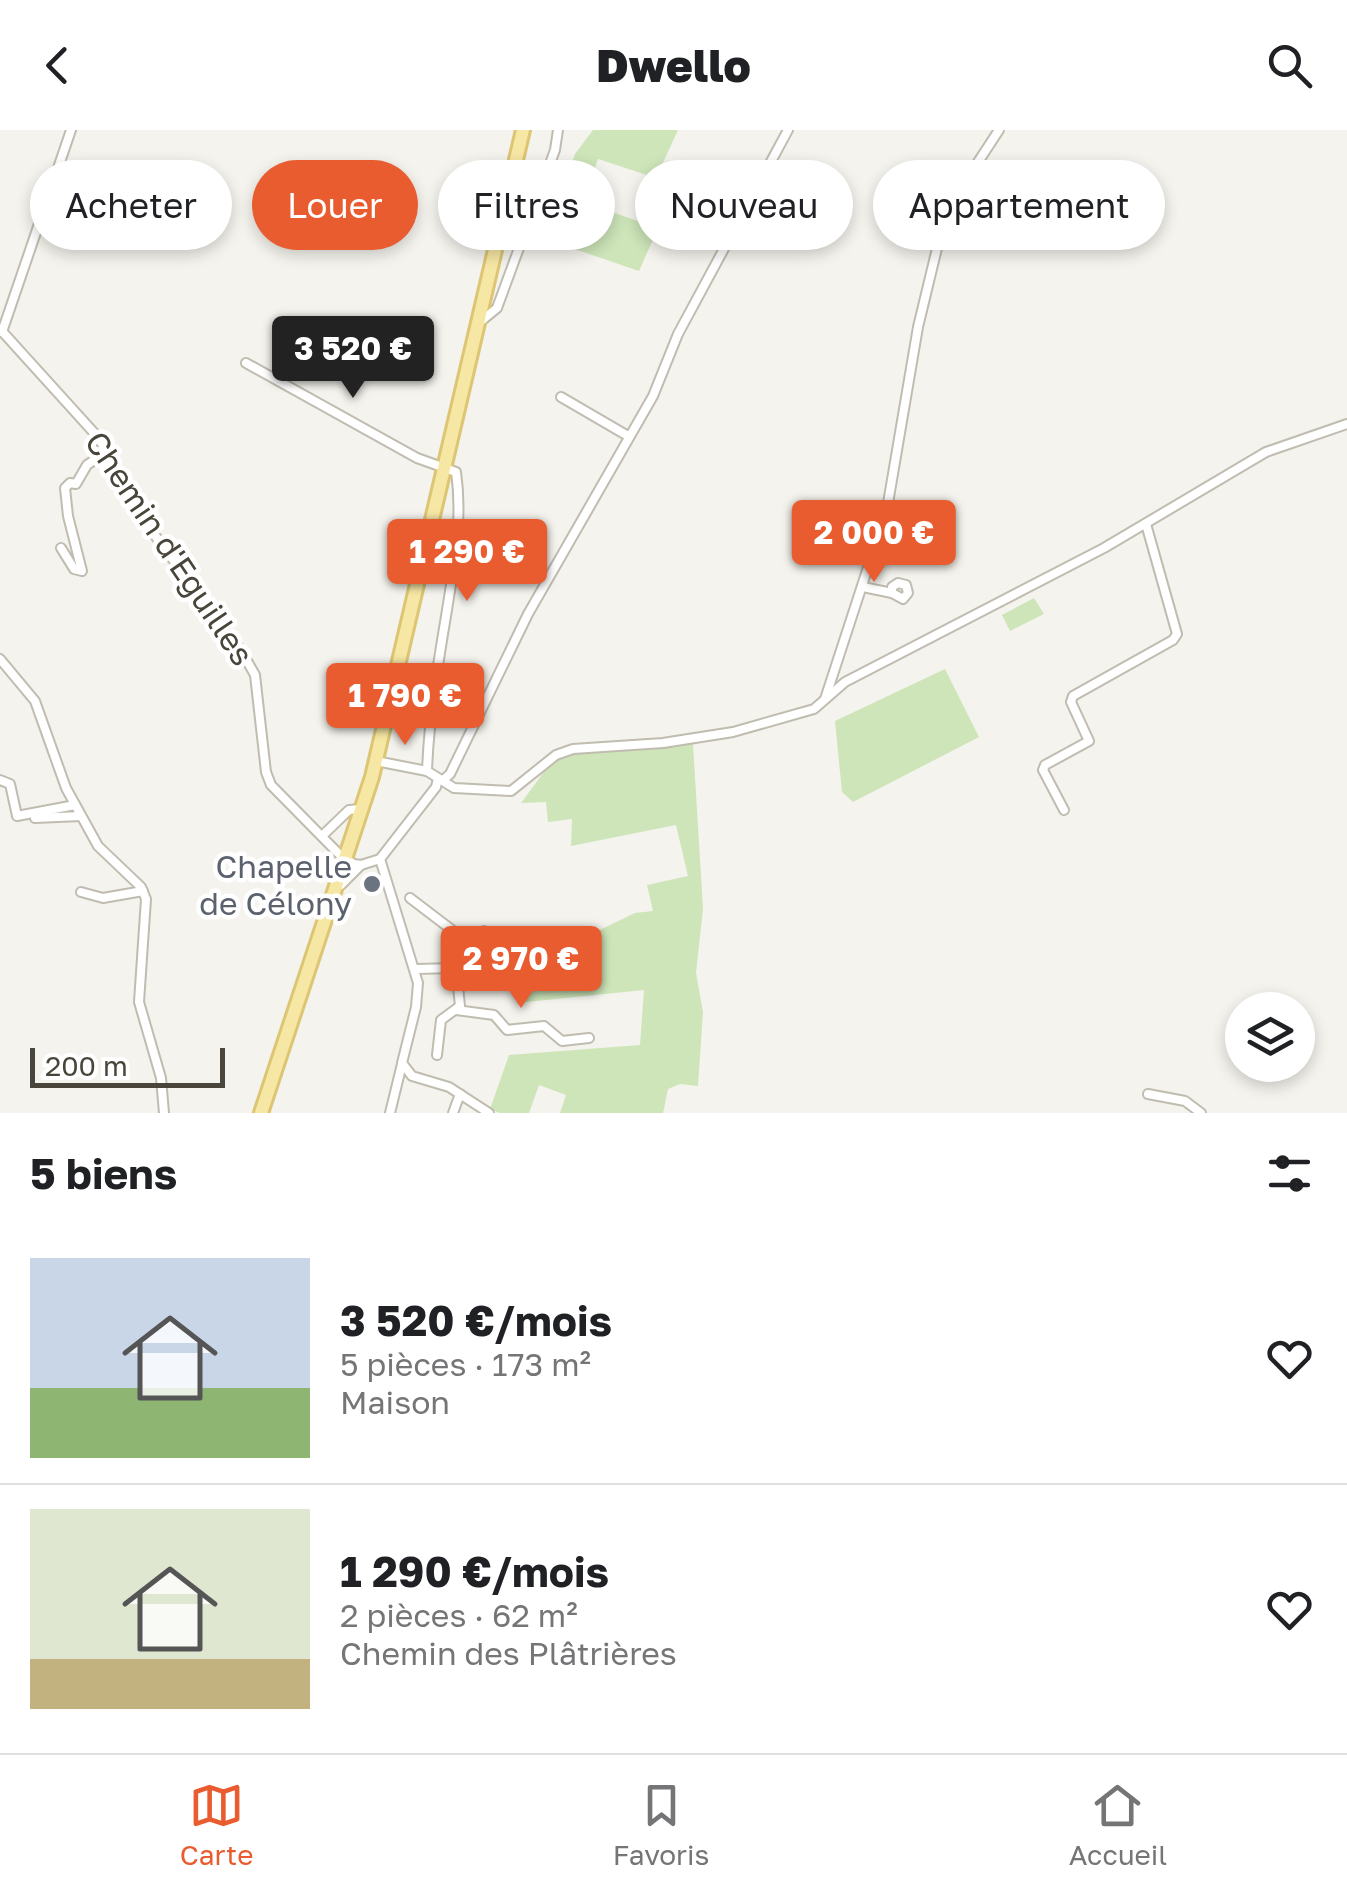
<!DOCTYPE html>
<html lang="fr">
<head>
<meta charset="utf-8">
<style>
  :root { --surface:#fff; --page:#f2f2f2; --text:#202124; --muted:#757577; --line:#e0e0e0; --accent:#e95c2f }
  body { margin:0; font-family:"Golos Text",sans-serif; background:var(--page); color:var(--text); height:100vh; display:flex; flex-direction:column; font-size:38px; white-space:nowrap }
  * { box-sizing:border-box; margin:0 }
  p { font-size:32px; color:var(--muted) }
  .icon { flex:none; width:55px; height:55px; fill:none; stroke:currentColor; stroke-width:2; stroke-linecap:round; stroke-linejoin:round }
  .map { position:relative; height:983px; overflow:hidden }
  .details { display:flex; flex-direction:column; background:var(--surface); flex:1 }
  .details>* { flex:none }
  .top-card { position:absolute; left:30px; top:30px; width:1288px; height:90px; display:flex; gap:20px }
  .tools { position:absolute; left:1225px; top:862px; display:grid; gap:20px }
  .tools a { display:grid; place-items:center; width:90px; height:90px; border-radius:50%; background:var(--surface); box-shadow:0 5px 15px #0003; font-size:50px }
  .scale { position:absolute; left:30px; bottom:25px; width:195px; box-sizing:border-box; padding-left:10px; border:5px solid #49453a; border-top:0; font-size:28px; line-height:35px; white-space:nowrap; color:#49453a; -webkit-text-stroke:8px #fff; paint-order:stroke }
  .price { position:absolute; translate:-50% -85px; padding:0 22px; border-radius:10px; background:var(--accent); color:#fff; font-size:32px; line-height:65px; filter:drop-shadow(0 2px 5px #0008) }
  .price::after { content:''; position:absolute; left:50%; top:60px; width:30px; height:22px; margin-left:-15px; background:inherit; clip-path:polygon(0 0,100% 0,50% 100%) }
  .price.on { background:#222; color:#fff }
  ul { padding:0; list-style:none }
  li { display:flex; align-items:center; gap:30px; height:250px; padding:0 30px }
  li+li { border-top:2px solid var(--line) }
  li span { display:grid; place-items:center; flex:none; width:280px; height:200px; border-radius:0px; color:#555 }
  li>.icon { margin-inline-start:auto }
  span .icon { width:120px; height:120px; fill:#fffc; stroke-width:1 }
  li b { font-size:42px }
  h2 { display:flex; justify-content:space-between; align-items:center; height:120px; padding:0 30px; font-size:42px }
  .chip { padding:0 35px; border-radius:45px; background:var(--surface); box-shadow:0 5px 15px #0003; font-size:35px; line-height:90px }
  .chip.on { background:var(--accent); color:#fff }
  header { display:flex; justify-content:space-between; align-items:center; height:130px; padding:0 30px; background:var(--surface); font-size:45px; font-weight:800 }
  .menu { display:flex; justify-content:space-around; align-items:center; height:140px; border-top:2px solid var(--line); background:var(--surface); font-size:28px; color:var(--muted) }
  .menu a { display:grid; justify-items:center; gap:5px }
  .menu .on { color:var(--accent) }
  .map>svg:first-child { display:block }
  .green { fill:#cde5b9 }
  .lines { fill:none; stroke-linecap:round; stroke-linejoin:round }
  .street-casing { stroke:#c0bcb0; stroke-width:12 }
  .primary-casing { stroke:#dcc674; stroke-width:18 }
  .street { stroke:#fff; stroke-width:8 }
  .primary { stroke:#f7e7a4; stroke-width:12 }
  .worship-dot { fill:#6b7280; stroke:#fff; stroke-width:4 }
  .labels { text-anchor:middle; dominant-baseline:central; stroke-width:9; stroke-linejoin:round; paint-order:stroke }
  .street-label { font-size:32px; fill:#49453a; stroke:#fff }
  .worship-label { font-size:32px; fill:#5b616d; stroke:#fff; text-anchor:end }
</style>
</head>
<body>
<header><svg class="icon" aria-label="back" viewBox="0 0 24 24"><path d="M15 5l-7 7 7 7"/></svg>Dwello<svg class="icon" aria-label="search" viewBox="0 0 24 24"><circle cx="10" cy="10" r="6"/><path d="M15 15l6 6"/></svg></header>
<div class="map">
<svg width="1347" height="983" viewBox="0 0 1347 983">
  <rect width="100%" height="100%" fill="#f5f3ed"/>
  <g class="green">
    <polygon points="593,0 678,0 656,48 598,29 583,72 658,98 639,141 545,109 575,24"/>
    <polygon points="1034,468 1044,484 1010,501 1002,485"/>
    <polygon points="945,539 979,607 853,672 842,662 835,591"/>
    <polygon points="693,614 703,779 696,843 703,882 698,956 680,954 668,959 663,983 560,983 566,965 539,955 529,983 500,983 490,979 509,925 640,915 644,860 517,873 521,800 579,810 635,783 653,781 647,755 688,746 676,695 571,716 572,689 548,692 546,672 521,673 549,635 557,628 572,624"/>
  </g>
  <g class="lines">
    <defs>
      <g id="street">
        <polyline points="480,192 497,178 555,20 558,0"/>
        <polyline points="0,199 96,305 107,321 130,372 242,522 255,545 266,642 271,655 340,725 354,734 361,735"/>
        <polyline points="2,202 71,0"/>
        <path d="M 246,233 L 417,328 L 456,342 C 463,389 454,435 447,480 C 438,534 429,587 427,641"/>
        <polyline points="561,267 628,306"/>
        <polyline points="61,418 74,439 82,441 68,386 65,358 70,353 76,354 87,335 107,321"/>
        <polygon points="898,453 906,455 908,463 903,469 892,463 892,457"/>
        <polyline points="863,457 892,463"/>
        <polyline points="0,529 35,571 66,658 98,716 141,757 146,769 139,872 161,948 164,983"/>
        <polyline points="825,569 887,379 918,197 946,81 999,0"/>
        <polyline points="376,631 427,641 454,658 511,661 556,625 573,619 663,613 733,602 814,579 845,552 1104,418 1266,322 1347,294"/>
        <polyline points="0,650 10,654 17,686 75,675"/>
        <polyline points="443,650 450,644 528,484 653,266 678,204 788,0"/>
        <polyline points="1064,680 1043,640 1045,635 1089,611 1071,572 1073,566 1173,510 1177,504 1146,394"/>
        <polyline points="35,688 81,686"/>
        <polyline points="323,705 349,680 361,679"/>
        <polyline points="380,729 418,853 416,877 402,933 412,946 449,957 489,983"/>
        <polyline points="341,755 361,735 380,729 436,657 438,649"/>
        <polyline points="81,762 103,768 143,761"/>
        <polyline points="410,768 469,813"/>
        <polyline points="416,839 456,838 469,813 484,801"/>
        <polyline points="456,880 494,885 507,900 544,896 562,911 589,908"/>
        <polyline points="437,925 441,890 460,876 456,838"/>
        <polyline points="1148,964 1185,971 1201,983"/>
        <polyline points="390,983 402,934"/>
        <polyline points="453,983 460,964"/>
      </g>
      <polyline id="primary" points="261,983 372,647 523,0"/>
    </defs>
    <use href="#street" class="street-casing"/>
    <use href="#primary" class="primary-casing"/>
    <use href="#street" class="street"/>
    <use href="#primary" class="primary"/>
  </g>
  <circle class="worship-dot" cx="372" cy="754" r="10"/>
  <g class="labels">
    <g class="street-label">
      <text transform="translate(170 418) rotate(56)">Chemin d'Eguilles</text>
    </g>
    <g class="worship-label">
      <text x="352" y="736">Chapelle<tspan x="352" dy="37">de Célony</tspan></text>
    </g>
  </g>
</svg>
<div class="tools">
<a><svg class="icon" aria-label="layers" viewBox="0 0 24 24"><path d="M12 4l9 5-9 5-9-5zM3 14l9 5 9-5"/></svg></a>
</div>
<div class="scale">200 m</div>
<b class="price on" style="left:353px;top:271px">3 520 €</b>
<b class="price" style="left:874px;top:455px">2 000 €</b>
<b class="price" style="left:467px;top:474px">1 290 €</b>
<b class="price" style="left:405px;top:618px">1 790 €</b>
<b class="price" style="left:521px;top:881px">2 970 €</b>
<div class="top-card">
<a class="chip">Acheter</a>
<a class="chip on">Louer</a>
<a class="chip">Filtres</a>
<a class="chip">Nouveau</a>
<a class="chip">Appartement</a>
</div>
</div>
<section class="details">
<h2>5 biens<svg class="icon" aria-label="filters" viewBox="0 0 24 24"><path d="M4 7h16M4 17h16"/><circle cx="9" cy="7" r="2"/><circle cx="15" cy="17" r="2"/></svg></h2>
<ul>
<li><span style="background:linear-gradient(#c9d6e8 65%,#8fb573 0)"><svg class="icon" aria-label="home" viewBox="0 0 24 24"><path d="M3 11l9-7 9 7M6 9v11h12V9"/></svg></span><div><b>3 520 €/mois</b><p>5 pièces · 173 m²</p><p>Maison</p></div><svg class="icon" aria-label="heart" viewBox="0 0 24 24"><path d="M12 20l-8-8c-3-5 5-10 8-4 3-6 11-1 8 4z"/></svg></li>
<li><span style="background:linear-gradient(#dfe7d0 75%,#c2b280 0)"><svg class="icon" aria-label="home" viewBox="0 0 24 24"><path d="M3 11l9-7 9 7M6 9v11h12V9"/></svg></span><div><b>1 290 €/mois</b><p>2 pièces · 62 m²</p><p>Chemin des Plâtrières</p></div><svg class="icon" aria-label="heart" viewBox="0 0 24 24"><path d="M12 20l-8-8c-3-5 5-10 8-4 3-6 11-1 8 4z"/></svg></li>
</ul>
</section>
<nav class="menu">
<a class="on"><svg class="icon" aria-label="map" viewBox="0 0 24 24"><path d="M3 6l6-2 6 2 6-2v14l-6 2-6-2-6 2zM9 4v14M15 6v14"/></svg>Carte</a>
<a><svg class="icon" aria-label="saved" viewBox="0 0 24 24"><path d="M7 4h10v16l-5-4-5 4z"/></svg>Favoris</a>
<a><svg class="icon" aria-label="home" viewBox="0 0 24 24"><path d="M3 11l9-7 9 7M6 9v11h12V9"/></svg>Accueil</a>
</nav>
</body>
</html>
